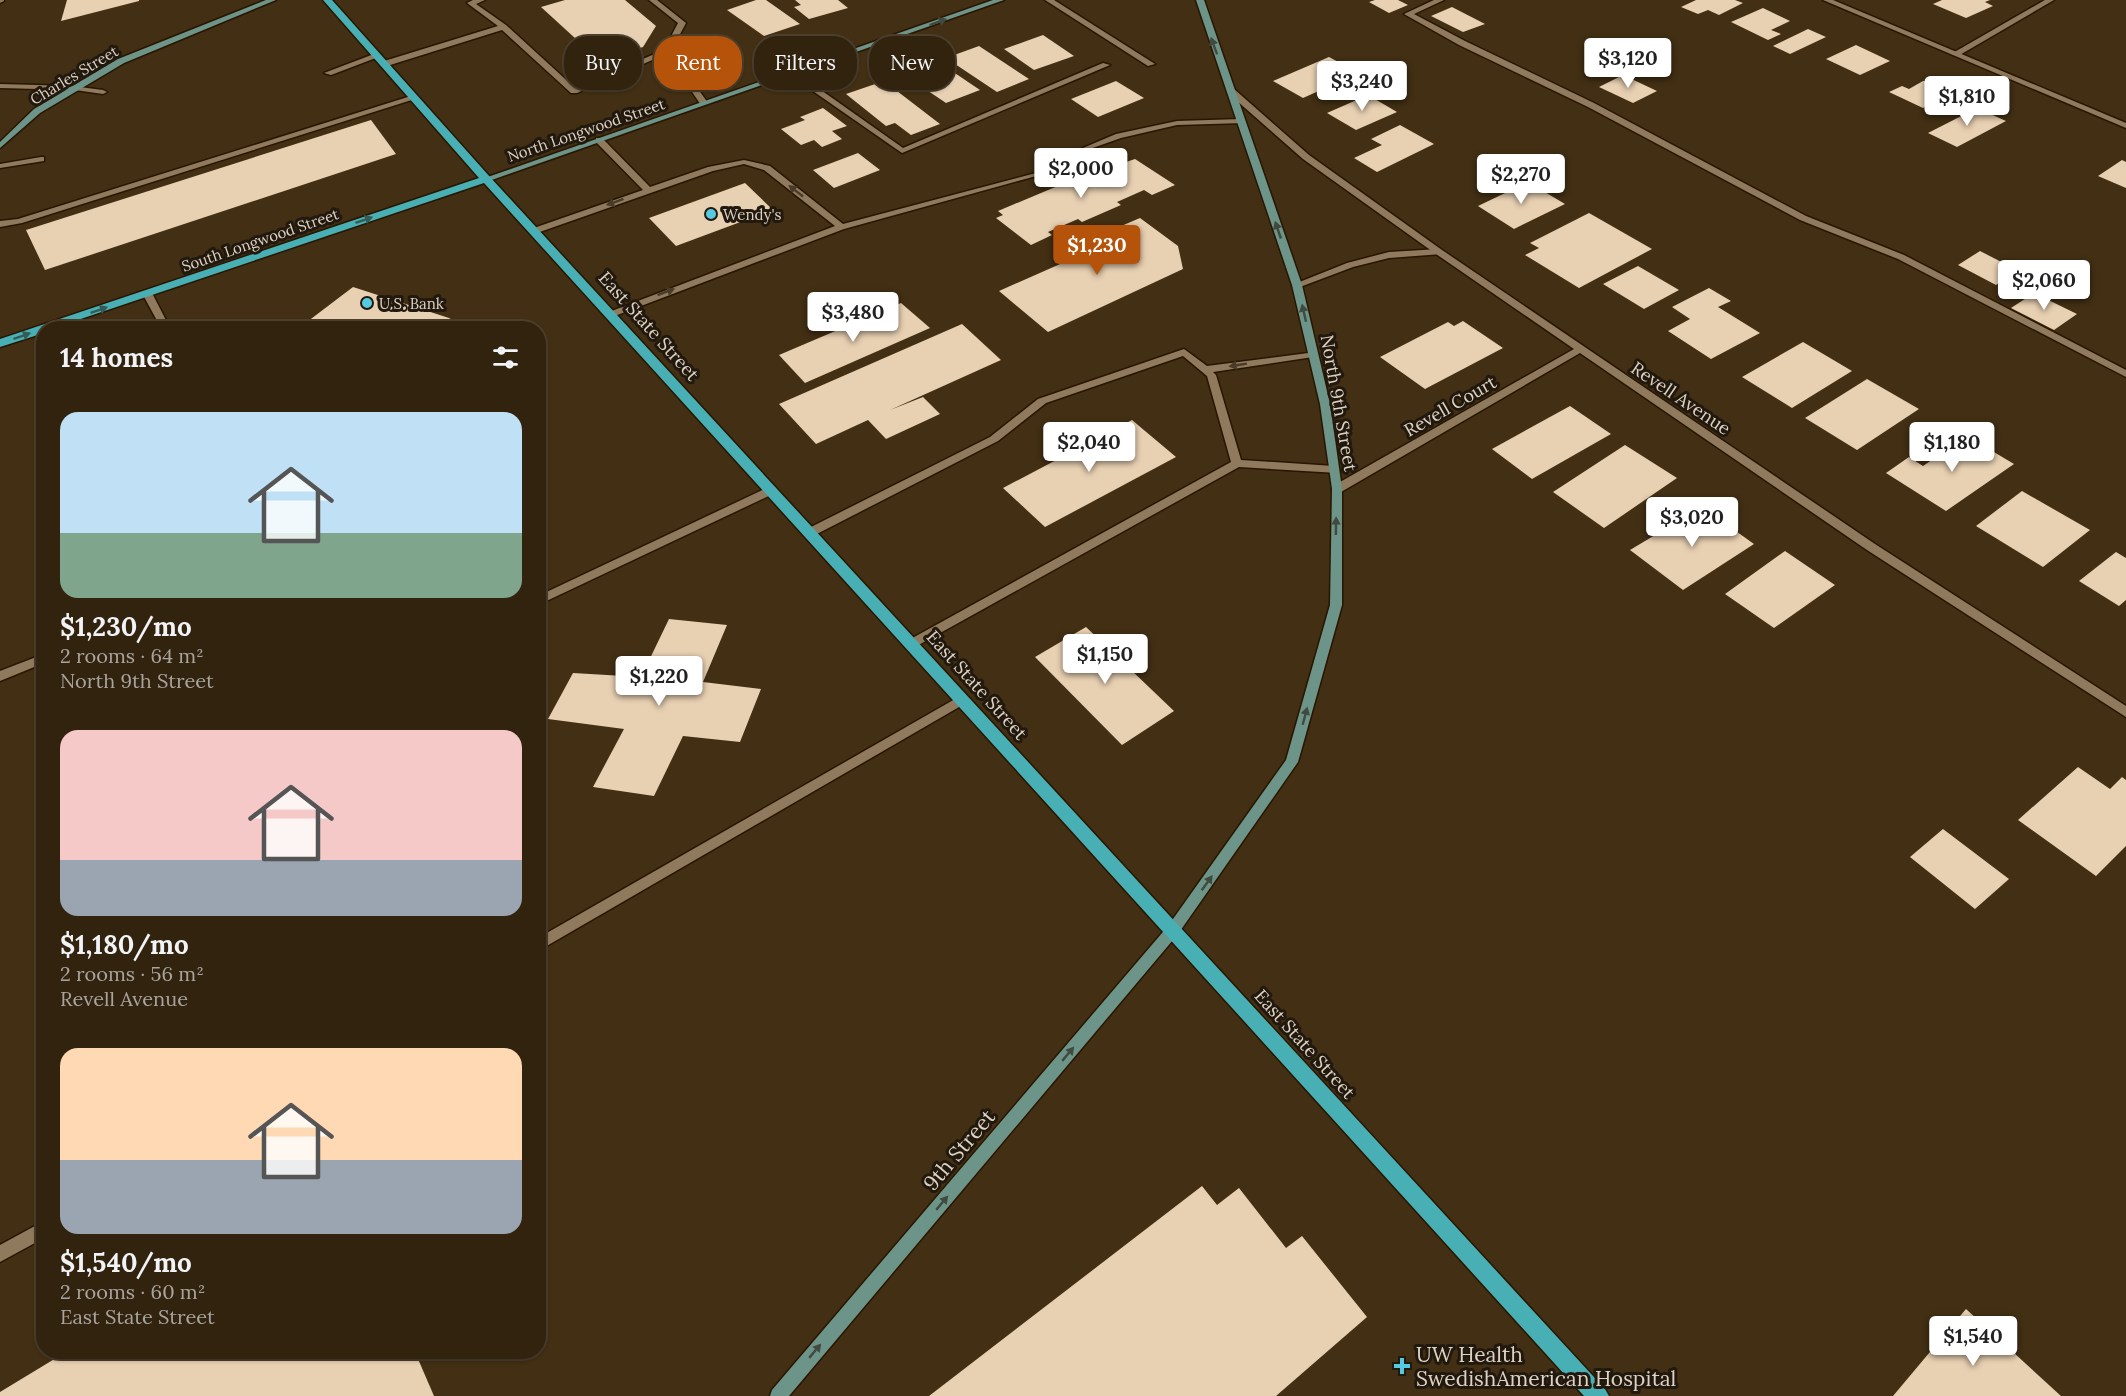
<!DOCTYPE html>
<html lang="en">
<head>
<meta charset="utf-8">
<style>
  :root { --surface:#32230f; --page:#3a2b18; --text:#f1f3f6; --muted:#a8a49e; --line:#4d402f; --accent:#b45309 }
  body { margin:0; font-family:Lora,serif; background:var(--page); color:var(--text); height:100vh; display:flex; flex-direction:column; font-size:22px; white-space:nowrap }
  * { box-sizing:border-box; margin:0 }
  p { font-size:20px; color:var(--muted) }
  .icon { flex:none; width:33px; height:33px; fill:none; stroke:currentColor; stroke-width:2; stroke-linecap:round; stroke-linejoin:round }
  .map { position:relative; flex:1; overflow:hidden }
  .drawer { position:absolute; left:36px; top:321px; width:510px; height:1038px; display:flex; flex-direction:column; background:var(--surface); border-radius:24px; box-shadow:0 2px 4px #0004,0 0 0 2px var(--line) }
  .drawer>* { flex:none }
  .hud { position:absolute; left:564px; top:36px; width:570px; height:54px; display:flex; gap:12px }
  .price { position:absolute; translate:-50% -51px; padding:0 14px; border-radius:6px; background:#fff; color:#222; font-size:20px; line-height:39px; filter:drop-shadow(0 2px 3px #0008) }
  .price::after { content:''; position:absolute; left:50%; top:36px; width:18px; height:14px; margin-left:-9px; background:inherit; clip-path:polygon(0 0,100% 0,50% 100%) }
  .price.on { background:var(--accent); color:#fff }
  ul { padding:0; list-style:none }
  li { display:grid; align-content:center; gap:12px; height:318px; padding:0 24px }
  li span { display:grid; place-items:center; height:186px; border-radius:18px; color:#555 }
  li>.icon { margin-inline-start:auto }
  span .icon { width:108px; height:108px; fill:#fffc; stroke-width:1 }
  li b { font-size:26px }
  h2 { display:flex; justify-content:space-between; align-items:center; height:72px; padding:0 24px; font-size:26px }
  .pill { padding:0 21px; border-radius:24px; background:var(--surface); box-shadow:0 2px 4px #0004,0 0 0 2px var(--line); font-size:21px; line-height:54px }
  .pill.on { background:var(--accent); color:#fff }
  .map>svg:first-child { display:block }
  .building { fill:#e8d0b2 }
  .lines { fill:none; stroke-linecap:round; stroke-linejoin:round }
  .lane-casing { stroke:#281600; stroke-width:3 }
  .street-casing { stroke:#281600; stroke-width:3 }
  .secondary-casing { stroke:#281600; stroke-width:3 }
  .primary-casing { stroke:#281600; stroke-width:3 }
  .lane { fill:#907a5d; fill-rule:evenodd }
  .street { fill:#907a5d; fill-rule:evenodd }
  .secondary { fill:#6c9488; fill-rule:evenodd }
  .primary { fill:#48afb4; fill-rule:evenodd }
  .oneway { fill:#404a3f }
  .oneway2 { fill:#483b2a }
  .oneway3 { fill:#335c59 }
  .poi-dot { fill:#55cae0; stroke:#22190e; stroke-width:2 }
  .labels { text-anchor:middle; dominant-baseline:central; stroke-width:6; stroke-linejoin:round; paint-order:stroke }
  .far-street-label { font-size:15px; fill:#ded2c3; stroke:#22190e }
  .far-poi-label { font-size:15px; fill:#ded2c3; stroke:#22190e; text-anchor:start }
  .street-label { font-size:18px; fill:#ded2c3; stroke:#22190e }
  .near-street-label { font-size:21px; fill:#ded2c3; stroke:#22190e }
  .near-poi-label { font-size:21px; fill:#ded2c3; stroke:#22190e; text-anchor:start }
</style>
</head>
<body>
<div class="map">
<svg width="2126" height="1396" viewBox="0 0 2126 1396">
  <rect width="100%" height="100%" fill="#422f14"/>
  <g class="building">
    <polygon points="67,0 139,0 139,1 61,21"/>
    <polygon points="565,0 625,0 656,26 643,47 600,61 541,7"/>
    <polygon points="756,0 766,0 800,24 764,36 727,10"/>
    <polygon points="795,0 838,0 848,8 809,19 794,7 801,5"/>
    <polygon points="1375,0 1398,0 1408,5 1389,13 1369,2"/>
    <polygon points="1696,0 1735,0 1743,3 1719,15 1708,10 1698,14 1681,7"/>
    <polygon points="1942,0 1990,0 1985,2 1993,6 1966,18 1933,4"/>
    <polygon points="1452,7 1485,24 1463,32 1431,16"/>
    <polygon points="1763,8 1790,21 1771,30 1781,34 1768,40 1731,22"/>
    <polygon points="1808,29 1826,37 1790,54 1773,46"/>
    <polygon points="1043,35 1074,56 1034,70 1004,49"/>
    <polygon points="1856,45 1890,61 1860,75 1826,59"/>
    <polygon points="979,46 1029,79 997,92 946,58"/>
    <polygon points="1329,57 1359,73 1303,98 1273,81"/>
    <polygon points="937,61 980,90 946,103 903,74"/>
    <polygon points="1623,75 1657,91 1633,103 1599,87"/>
    <polygon points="884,81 940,124 911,135 895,123 886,126 846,94"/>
    <polygon points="1116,81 1144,98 1098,117 1071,99"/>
    <polygon points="1923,81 1930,81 1950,90 1947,92 1950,93 1923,108 1889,92 1902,86 1909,89"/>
    <polygon points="1368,95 1397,112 1356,130 1327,113"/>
    <polygon points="823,108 847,126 832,131 842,139 822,147 814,140 801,145 781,129 805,120 800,117"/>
    <polygon points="1977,108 2006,121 1957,147 1928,133"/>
    <polygon points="371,120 396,154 45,270 26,230"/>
    <polygon points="1400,125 1434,144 1377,172 1354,158 1382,145 1371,139"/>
    <polygon points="858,153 880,170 834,188 813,170"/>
    <polygon points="1122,159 1126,162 1135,159 1175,185 1152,195 1144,190 1117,202 1121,205 1082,222 1078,219 1048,232 1052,235 1031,245 996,218 1003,215 998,211"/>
    <polygon points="2122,160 2126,162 2126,188 2098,176"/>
    <polygon points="1528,182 1565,204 1514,229 1478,206"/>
    <polygon points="745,183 773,210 676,246 649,218"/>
    <polygon points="1589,213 1652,249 1579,288 1525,255 1539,248 1530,243"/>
    <polygon points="1140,218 1178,246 1183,269 1048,332 999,291 1110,242 1100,235"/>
    <polygon points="1980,251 2019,271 1996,285 1958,265"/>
    <polygon points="1638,266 1679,290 1644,309 1603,284"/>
    <polygon points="353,287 449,318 466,328 299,328"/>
    <polygon points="1709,288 1731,301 1718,307 1760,333 1711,359 1668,331 1690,319 1672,307"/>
    <polygon points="2034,293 2077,314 2054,330 2011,308"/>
    <polygon points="901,303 930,328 805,383 779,355"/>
    <polygon points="1463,321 1503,348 1425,389 1380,357 1448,322 1454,326"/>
    <polygon points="962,324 1001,360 890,410 923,397 940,414 886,439 868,420 816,444 779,404"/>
    <polygon points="1803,342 1852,371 1792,408 1742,377"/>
    <polygon points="1867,379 1919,409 1857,450 1805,418"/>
    <polygon points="1570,406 1611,434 1532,479 1492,449"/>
    <polygon points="1132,420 1176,457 1045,527 1003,488"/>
    <polygon points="1967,436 2014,464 1946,511 1886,473 1909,457 1923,466"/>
    <polygon points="1625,445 1677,478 1604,528 1553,492"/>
    <polygon points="2022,491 2090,530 2043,567 1976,526"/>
    <polygon points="1702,507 1754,544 1683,590 1630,550"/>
    <polygon points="1785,551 1835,585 1774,628 1725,594"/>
    <polygon points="2116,552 2126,558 2126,600 2119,606 2079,581"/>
    <polygon points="669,619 727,625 703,682 761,689 740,742 683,736 654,796 593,787 624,729 548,719 573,673 641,677"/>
    <polygon points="1086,627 1174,711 1122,745 1035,657"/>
    <polygon points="2078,767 2110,789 2122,777 2126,780 2126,846 2096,876 2018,820"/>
    <polygon points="1943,829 2009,879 1975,909 1910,857"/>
    <polygon points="1202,1186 1217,1205 1239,1188 1286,1248 1302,1236 1367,1317 1276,1396 929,1396"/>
    <polygon points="1966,1309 2061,1396 1893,1396"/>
    <polygon points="66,1352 415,1352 434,1396 0,1396 0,1392"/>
  </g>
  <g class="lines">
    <defs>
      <g id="lane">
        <polygon points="473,0 485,0 476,4 506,25 575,88 664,50 678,23 649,0 657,0 686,23 671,51 708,103 701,105 666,54 577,93 571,93 502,30 387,66 381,66 381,62 498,26 467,3"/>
        <polygon points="1045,0 1054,0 1155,64 1148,66"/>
        <polygon points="1434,0 1444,0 1414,14 1465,41 1594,103 1806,216 1904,255 2126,370 2126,377 1898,259 1800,220 1588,107 1459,45 1404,14"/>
        <polygon points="2045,0 2054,0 1958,56 1951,54"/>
        <polygon points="374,54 381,56 331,75 324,73"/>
        <polygon points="1103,63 1110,65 902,153 787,73 794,71 903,148"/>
        <polygon points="72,86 103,90 107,92 103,94 75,90 71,88"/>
        <polygon points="411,96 418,98 22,223 0,227 0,221 18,219"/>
        <polygon points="1241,119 1244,119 1244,123 1177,125 1121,138 1087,150 1083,148 1116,134 1177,121"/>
        <polygon points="596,138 602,138 650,187 708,167 744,160 770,166 843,224 1036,173 1040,175 844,229 612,317 607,314 609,312 835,226 764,170 744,164 713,171 537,233 531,233 531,229 643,190 596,142"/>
        <polygon points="41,157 44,157 44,161 0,168 0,164"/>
        <polygon points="1439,249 1443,252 1442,254 1389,258 1353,267 1300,287 1297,288 1292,285 1347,263 1389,252"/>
        <polygon points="147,290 152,293 170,328 161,328 142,293"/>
        <polygon points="1184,349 1207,366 1316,352 1316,356 1313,357 1213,372 1216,375 1241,460 1334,466 1339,470 1338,473 1239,467 915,647 907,647 905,644 907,641 1231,462 1207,376 1183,356 1046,403 998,441 813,536 805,536 804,533 805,530 990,437 1038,399"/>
        <polygon points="771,486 775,487 776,490 775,493 538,605 538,596"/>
        <polygon points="44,654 44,663 0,681 0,671"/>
        <polygon points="962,695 966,697 968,700 966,703 538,951 538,938"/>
        <polygon points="44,1221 44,1238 0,1262 0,1245"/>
      </g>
      <g id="street">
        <polygon points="0,0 4,0 4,1 0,3"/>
        <polygon points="1823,0 1833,0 2126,123 2126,128"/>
        <polygon points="0,84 75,86 79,88 75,90 0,88"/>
        <polygon points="1228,89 1234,89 1309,155 1442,250 1875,544 2126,706 2126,717 1867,550 1580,353 1341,492 1333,492 1332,489 1333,486 1574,349 1436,254 1303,159 1228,93"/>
      </g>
      <g id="secondary">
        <polygon points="266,0 276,0 124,63 40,113 0,148 0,142 34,109 118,59"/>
        <polygon points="993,0 1004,0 489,181 482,179"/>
        <polygon points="1196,0 1204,0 1302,285 1330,404 1342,489 1342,605 1298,762 1178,934 789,1396 770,1396 772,1390 1168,926 1286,760 1330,605 1332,489 1320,404 1292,285"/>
      </g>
      <polygon id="primary" points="323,0 332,0 490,177 1605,1389 1609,1396 1584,1396 484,183 54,328 44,328 44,333 0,347 0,339 479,178"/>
    </defs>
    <use href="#lane" class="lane-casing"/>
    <use href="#street" class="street-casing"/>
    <use href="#secondary" class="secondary-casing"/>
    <use href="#primary" class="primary-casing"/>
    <use href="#lane" class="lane"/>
    <use href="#street" class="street"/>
    <use href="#secondary" class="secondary"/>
    <use href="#primary" class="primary"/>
  </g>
  <defs><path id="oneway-solid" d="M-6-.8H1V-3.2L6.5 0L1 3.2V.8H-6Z" transform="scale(1.5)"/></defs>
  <g class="oneway">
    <use href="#oneway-solid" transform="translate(938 22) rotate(-20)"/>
    <use href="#oneway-solid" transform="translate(1214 46) rotate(-110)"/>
    <use href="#oneway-solid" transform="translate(1278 230) rotate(-109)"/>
    <use href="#oneway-solid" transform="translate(1304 313) rotate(-103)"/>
    <use href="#oneway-solid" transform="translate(1336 526) rotate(-89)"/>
    <use href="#oneway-solid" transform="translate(1305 716) rotate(-75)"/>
    <use href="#oneway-solid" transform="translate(1207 883) rotate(-54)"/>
    <use href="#oneway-solid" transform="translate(1068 1054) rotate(-50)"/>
    <use href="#oneway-solid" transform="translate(942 1203) rotate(-50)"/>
    <use href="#oneway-solid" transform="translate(815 1351) rotate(-50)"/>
  </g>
  <g class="oneway2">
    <use href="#oneway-solid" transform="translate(796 191) rotate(-142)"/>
    <use href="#oneway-solid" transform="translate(615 202) rotate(160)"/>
    <use href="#oneway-solid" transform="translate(666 292) rotate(-21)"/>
    <use href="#oneway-solid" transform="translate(1238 365) rotate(171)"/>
  </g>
  <g class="oneway3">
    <use href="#oneway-solid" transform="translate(364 220) rotate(-19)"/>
    <use href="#oneway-solid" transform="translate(99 310) rotate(-19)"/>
    <use href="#oneway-solid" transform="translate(22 336) rotate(-19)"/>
  </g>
  <g class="poi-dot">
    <circle cx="711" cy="214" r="6"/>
    <circle cx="367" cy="303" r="6"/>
    <path d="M1399 1357h6v6h6v6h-6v6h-6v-6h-6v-6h6z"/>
  </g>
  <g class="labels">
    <g class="far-street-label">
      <text transform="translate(74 75) rotate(-31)">Charles Street</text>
      <text transform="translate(586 130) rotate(-19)">North Longwood Street</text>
      <text transform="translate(260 240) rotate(-19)">South Longwood Street</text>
    </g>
    <g class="far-poi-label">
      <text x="723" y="214">Wendy's</text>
      <text x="379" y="303">U.S. Bank</text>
    </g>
    <g class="street-label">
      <text transform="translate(649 326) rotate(48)">East State Street</text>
      <text transform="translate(1681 398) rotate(34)">Revell Avenue</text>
      <text transform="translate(1339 403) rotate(80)">North 9th Street</text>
      <text transform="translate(1450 406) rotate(-30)">Revell Court</text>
      <text transform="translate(977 685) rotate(48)">East State Street</text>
      <text transform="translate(1305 1044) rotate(48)">East State Street</text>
    </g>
    <g class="near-street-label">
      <text transform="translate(959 1150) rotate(-50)">9th Street</text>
    </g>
    <g class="near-poi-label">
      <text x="1416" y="1354">UW Health<tspan x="1416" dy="24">SwedishAmerican Hospital</tspan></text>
    </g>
  </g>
</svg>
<b class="price" style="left:1628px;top:89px">$3,120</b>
<b class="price" style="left:1362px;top:112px">$3,240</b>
<b class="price" style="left:1967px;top:127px">$1,810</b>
<b class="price" style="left:1081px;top:199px">$2,000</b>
<b class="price" style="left:1521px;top:205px">$2,270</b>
<b class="price on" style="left:1097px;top:276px">$1,230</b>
<b class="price" style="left:2044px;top:311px">$2,060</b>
<b class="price" style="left:853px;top:343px">$3,480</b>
<b class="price" style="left:1089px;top:473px">$2,040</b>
<b class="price" style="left:1952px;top:473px">$1,180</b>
<b class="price" style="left:1692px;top:548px">$3,020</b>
<b class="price" style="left:1105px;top:685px">$1,150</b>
<b class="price" style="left:659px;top:707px">$1,220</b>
<b class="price" style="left:1973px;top:1367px">$1,540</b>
<div class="hud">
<a class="pill">Buy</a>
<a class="pill on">Rent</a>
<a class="pill">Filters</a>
<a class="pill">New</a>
</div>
<section class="drawer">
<h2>14 homes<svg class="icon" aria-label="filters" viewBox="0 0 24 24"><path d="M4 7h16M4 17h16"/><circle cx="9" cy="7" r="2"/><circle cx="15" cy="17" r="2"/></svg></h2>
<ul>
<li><span style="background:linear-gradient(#bfe0f5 65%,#7fa58c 0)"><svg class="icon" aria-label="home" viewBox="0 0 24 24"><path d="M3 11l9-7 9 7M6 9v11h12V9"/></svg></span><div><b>$1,230/mo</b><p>2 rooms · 64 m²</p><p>North 9th Street</p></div></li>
<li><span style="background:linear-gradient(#f6c9c9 70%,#9aa5b1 0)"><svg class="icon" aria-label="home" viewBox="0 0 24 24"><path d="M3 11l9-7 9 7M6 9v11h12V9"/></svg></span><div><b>$1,180/mo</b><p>2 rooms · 56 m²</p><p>Revell Avenue</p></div></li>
<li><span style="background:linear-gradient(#ffd9b3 60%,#9aa5b1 0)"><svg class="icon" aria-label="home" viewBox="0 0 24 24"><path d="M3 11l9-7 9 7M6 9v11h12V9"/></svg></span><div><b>$1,540/mo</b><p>2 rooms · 60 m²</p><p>East State Street</p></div></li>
</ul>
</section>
</div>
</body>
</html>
